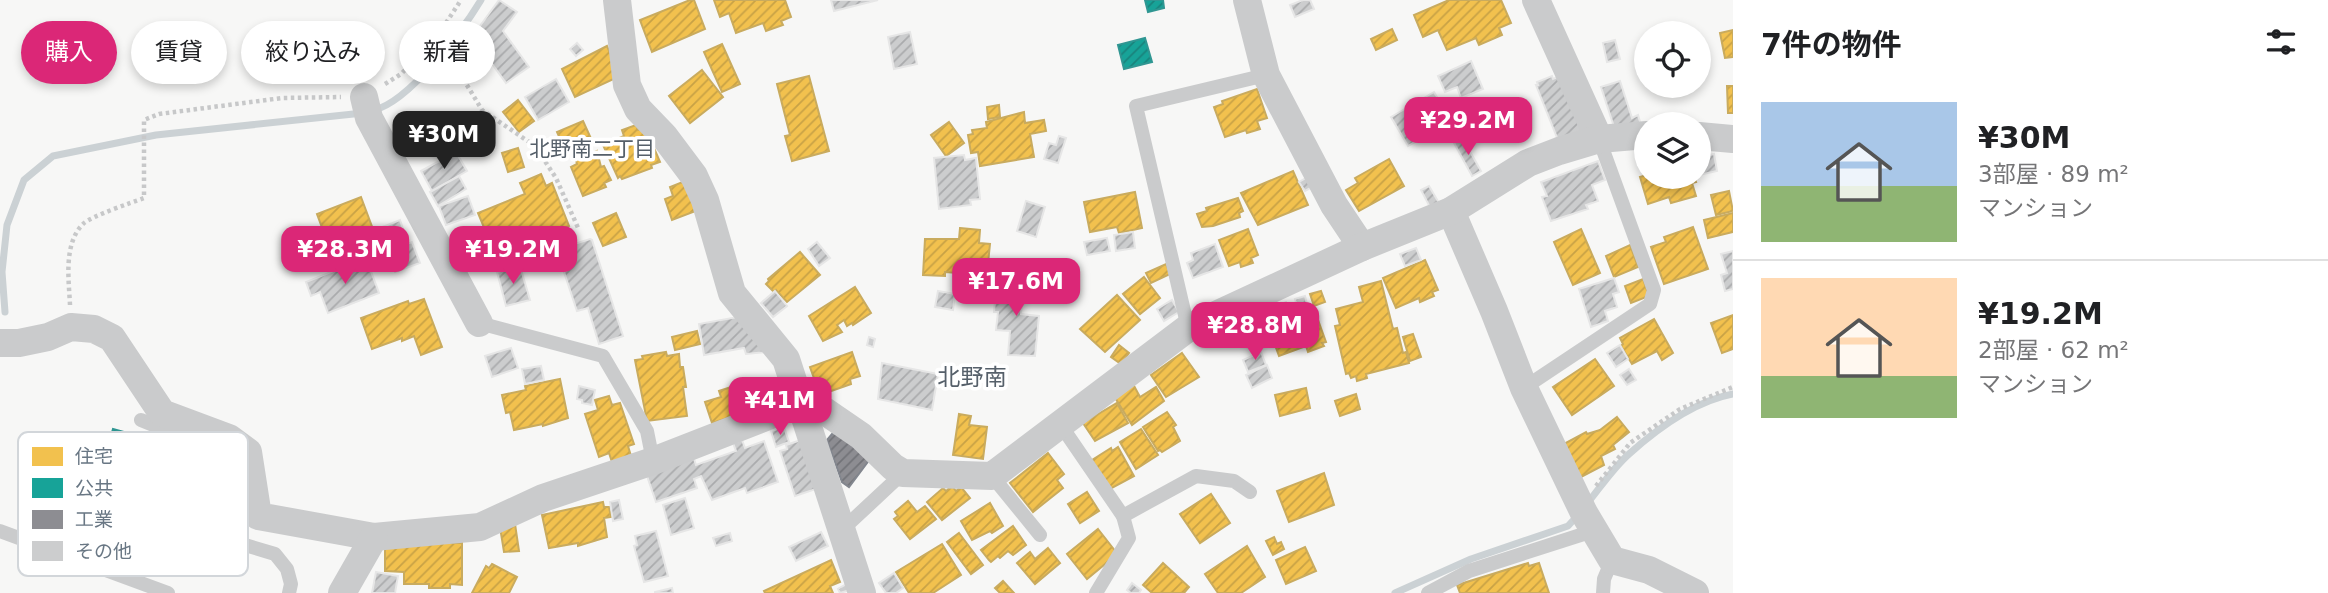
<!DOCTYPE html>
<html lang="ja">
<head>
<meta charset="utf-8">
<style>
  :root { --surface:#fff; --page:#f6f6f6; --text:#202124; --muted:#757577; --line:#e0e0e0; --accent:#db2777 }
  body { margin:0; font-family:"DejaVu Sans","Noto Sans JP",sans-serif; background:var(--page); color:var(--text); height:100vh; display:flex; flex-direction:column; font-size:26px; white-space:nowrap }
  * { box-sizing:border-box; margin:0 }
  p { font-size:23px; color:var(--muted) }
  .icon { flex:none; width:38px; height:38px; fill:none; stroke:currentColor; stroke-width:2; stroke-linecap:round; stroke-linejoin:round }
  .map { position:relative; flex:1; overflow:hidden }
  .panel { display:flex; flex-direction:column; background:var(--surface); width:595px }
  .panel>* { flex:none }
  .hud { position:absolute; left:21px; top:21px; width:665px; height:63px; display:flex; gap:14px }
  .tools { position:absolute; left:1634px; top:21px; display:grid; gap:14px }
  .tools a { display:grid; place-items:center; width:77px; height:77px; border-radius:50%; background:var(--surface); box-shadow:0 4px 10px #0003; font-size:35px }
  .price { position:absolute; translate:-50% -60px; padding:0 16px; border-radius:14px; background:var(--accent); color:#fff; font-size:23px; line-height:46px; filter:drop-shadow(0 2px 4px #0008) }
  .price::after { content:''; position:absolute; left:50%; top:42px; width:21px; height:16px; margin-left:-10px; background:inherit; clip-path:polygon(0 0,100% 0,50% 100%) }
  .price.on { background:#222; color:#fff }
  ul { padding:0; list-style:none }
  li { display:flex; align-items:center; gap:21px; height:175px; padding:0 28px }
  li+li { border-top:2px solid var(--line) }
  li span { display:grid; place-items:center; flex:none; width:196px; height:140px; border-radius:0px; color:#555 }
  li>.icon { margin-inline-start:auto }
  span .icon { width:84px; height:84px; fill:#fffc; stroke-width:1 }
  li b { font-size:30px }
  h2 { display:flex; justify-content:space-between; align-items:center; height:84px; padding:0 28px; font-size:30px }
  .pill { padding:0 24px; border-radius:32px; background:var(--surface); box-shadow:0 4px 10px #0003; font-size:24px; line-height:63px }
  .pill.on { background:var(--accent); color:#fff }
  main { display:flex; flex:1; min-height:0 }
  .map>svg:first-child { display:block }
  .homes { fill:url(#homes-hatch); stroke:#c9ab5e; stroke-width:2 }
  .public { fill:url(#public-hatch); stroke:#309692; stroke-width:2 }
  .industry { fill:url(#industry-hatch); stroke:#82868e; stroke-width:2 }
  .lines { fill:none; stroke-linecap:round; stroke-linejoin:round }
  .stream { stroke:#cbd1d4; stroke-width:7 }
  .building { fill:url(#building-hatch); stroke:#e6e6e6; stroke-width:2 }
  .path { stroke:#c7c8c9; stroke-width:4.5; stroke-dasharray:3.5 3.5; stroke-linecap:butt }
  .service { stroke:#cacbcc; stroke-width:14 }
  .minor { stroke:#cacbcc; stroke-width:28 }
  .labels { text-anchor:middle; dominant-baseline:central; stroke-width:7; stroke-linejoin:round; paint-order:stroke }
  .neighbourhood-label { font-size:21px; fill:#56606a; stroke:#fff }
  .quarter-label { font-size:23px; fill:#56606a; stroke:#fff }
  .key { fill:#fff; stroke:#d2d6da; stroke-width:2 }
  .key-label { font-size:19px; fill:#697784 }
</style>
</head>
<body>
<main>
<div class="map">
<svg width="1733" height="593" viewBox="0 0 1733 593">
  <defs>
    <pattern id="homes-hatch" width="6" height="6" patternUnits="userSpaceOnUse" patternTransform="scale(1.75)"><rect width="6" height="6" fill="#f2c14e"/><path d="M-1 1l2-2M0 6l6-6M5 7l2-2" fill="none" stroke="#c8a246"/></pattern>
    <pattern id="public-hatch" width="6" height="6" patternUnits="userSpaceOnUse" patternTransform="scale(1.75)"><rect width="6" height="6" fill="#17a398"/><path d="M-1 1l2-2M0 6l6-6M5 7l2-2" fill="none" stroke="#19837c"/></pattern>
    <pattern id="industry-hatch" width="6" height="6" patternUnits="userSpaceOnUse" patternTransform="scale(1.75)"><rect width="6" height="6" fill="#8d8d92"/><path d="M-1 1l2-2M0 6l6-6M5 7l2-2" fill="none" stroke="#727378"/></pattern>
    <pattern id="building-hatch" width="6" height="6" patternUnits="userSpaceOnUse" patternTransform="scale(1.75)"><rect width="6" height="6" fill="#cccdce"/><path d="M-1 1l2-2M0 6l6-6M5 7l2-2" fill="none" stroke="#aaabad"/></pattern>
  </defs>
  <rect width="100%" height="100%" fill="#f7f7f6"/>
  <g class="homes">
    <polygon points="690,0 694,0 705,29 652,52 640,20"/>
    <polygon points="714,0 785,0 791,17 781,21 783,25 766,31 763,23 736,33 729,13 720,17"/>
    <polygon points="1449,0 1501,0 1511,23 1499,28 1502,35 1479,45 1476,38 1447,50 1438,30 1423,37 1414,15"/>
    <polygon points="1392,29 1397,40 1376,50 1371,39"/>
    <polygon points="1733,30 1733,57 1725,58 1720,33"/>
    <polygon points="722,44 740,84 722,92 704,52"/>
    <polygon points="607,46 620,76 575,97 562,69"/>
    <polygon points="702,70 723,97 690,123 669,96"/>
    <polygon points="809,76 829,151 792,161 785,136 790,135 777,84"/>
    <polygon points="1727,86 1733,86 1733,113 1728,113"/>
    <polygon points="1257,89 1267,118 1257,121 1260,129 1247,133 1246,130 1225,137 1214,107 1223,104 1222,101"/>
    <polygon points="518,100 534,121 519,132 503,112"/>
    <polygon points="999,105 1000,117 988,119 987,107"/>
    <polygon points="1526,107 1528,116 1518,119 1515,111"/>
    <polygon points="1024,112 1025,123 1044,120 1046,131 1030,134 1034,157 980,166 978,152 971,153 968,135 973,134 972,130 987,128 986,122"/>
    <polygon points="583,121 593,143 567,154 557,132"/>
    <polygon points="949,122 964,143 946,156 931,135"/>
    <polygon points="636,125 638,130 645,127 660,162 651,165 652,168 622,179 620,176 618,178 603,145 624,136 622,130"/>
    <polygon points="518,148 524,167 508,172 502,153"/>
    <polygon points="597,151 601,167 604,166 611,180 604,183 606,187 583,196 571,167 577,164 576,160"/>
    <polygon points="1389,159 1404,186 1359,211 1346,190 1358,183 1355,178"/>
    <polygon points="1293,171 1308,205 1258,225 1241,193"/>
    <polygon points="541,174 546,186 552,183 569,226 508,250 502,237 490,242 478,213 525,194 520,183"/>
    <polygon points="1647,175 1694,177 1696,182 1692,183 1696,196 1671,203 1669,197 1648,204 1640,177"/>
    <polygon points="690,179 701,209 672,220 665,199 673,196 670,187"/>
    <polygon points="1729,191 1733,211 1716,215 1711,195"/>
    <polygon points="1135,192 1142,228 1119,233 1117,227 1090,232 1084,202"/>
    <polygon points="361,197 374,232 361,237 358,230 327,241 317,214"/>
    <polygon points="1238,198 1243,211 1239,213 1240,217 1213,226 1202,227 1197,214 1207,211 1206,208"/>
    <polygon points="616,213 626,237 603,246 593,223"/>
    <polygon points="1733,213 1733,232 1708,238 1704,220"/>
    <polygon points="483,227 494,254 462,267 451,240"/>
    <polygon points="1693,227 1708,269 1664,284 1651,247 1666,242 1664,237"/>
    <polygon points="960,228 980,230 979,243 990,244 987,273 957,270 957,273 945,272 945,276 923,275 925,239 959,239"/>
    <polygon points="1248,229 1258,255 1251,258 1253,263 1241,267 1240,262 1229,266 1219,240"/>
    <polygon points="1581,229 1600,273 1573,285 1554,242"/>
    <polygon points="1630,245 1638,267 1614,277 1606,256"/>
    <polygon points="800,252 820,275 787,302 776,290 774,292 766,284 769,281 768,279"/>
    <polygon points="1425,260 1438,290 1432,292 1434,296 1420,302 1419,298 1396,308 1383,278"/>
    <polygon points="1166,264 1170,274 1151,283 1146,273"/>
    <polygon points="1144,277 1160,298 1140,314 1123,294"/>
    <polygon points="1643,279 1649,296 1631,303 1625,286"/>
    <polygon points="1381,281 1393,329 1397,328 1403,353 1406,352 1409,363 1366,374 1367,378 1357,381 1356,376 1351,378 1349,373 1346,374 1335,326 1340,325 1336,309 1363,302 1359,287"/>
    <polygon points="855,287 871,313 853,325 852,323 847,326 844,320 837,325 842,332 823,341 809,316"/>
    <polygon points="1321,291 1325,302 1314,306 1310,294"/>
    <polygon points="1117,295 1140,320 1105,352 1080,329"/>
    <polygon points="424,299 442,347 421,355 414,336 402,341 402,338 372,349 361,318 408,301 409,304"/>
    <polygon points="1313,306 1326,342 1322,343 1324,346 1308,352 1306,346 1279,356 1267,323"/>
    <polygon points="1733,315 1733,349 1722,353 1711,323"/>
    <polygon points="1654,319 1673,353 1662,360 1657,351 1632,364 1621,346 1623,344 1620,338"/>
    <polygon points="697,331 700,344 675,350 672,337"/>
    <polygon points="1413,334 1421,357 1410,361 1403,337"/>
    <polygon points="1119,345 1129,353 1121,364 1111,357"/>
    <polygon points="666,352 667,356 679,354 680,367 683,367 686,387 683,387 687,416 647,421 635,360 643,359 642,356"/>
    <polygon points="852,352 860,376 850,379 851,384 820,395 810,367"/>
    <polygon points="1182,353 1199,377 1166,397 1151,375"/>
    <polygon points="1595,359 1614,386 1572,415 1553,387"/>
    <polygon points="560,379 568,418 543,426 543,424 514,430 510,412 506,413 502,395 526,390 525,386"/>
    <polygon points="753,380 762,407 712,423 705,402 721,397 719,391"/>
    <polygon points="1133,384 1140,397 1156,387 1164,401 1132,425 1114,396"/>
    <polygon points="1306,388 1310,408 1280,416 1275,395"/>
    <polygon points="1356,394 1360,409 1340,416 1335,401"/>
    <polygon points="609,396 612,405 620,403 634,444 628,446 631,456 612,462 609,453 599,457 585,414 598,410 595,400"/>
    <polygon points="1117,403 1128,423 1095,441 1083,423"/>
    <polygon points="1167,412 1176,425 1173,427 1180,441 1162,452 1160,450 1158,451 1143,427"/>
    <polygon points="959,414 971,416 969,425 987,427 983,459 953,455"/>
    <polygon points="1617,417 1629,432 1613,445 1615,449 1601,456 1604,465 1577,479 1562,445 1586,432 1587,434 1600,430"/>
    <polygon points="1141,429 1158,455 1136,469 1120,442"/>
    <polygon points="1118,447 1134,476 1110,489 1092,460 1111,448 1112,451"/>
    <polygon points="1048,453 1064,474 1057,480 1063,488 1033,512 1010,483"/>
    <polygon points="1324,473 1334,505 1289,522 1277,491"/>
    <polygon points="952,486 956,491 961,487 970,498 942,520 927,502 943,488 946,491"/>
    <polygon points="1087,492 1099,511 1080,523 1068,504"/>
    <polygon points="1211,494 1230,523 1200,543 1180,514"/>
    <polygon points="908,501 917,512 925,506 936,519 910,539 894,519 898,516 895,512"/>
    <polygon points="603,502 604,507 609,507 611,517 604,518 607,537 578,546 578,543 549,548 542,515"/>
    <polygon points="990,503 1003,526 992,533 990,531 972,540 961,521"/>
    <polygon points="515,524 519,551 504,552 500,527"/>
    <polygon points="1013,526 1026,545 1013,555 1008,551 1000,558 998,556 991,562 989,560 981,550"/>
    <polygon points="1098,529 1116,552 1116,555 1087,579 1067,554"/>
    <polygon points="959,533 983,565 971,574 947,542"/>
    <polygon points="1274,537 1277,544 1281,542 1284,549 1273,555 1266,541"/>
    <polygon points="404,543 462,543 462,585 450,584 450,588 429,588 429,584 404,584 404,572 385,571 385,548"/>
    <polygon points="942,544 961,575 933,593 909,593 896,572"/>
    <polygon points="1247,546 1265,577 1241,593 1218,593 1205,574"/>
    <polygon points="1305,547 1316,571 1286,584 1276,560"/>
    <polygon points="1048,548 1060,563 1035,584 1017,563 1030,552 1035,559"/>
    <polygon points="831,560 840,582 830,586 833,593 765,593 764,591"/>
    <polygon points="1163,563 1189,587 1184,593 1152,593 1143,585"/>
    <polygon points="1528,563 1529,566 1539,563 1549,593 1460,593 1457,585"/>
    <polygon points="492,564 517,577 509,593 472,593 486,566 489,568"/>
    <polygon points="1003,581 1014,593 1000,593 995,588"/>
  </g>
  <g class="public">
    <polygon points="1145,0 1163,0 1164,8 1148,12"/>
    <polygon points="1145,38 1152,62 1124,69 1118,45"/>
    <polygon points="113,429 149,439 131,503 94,493"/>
  </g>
  <polygon class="industry" points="838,427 873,455 849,487 842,482 827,440"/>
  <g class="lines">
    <g class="stream">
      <path d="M 374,110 C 409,102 463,30 481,0"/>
      <polyline points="5,312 2,272 7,225 24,180 53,156 156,135 363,113"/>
      <path d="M 1586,505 C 1600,488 1613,468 1629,454 C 1657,429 1695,401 1733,394"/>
      <polyline points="1395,593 1471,559 1568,526 1579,514"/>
    </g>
  </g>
  <g class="building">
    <polygon points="499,0 517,12 503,31 529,67 506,83 482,50 469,41"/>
    <polygon points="831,0 878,0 834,11"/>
    <polygon points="1303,0 1310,0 1314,9 1295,17 1290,5"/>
    <polygon points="910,32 917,64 894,69 888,37"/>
    <polygon points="1615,40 1620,59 1607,62 1603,43"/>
    <polygon points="577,43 583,50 576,56 570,49"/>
    <polygon points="1471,61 1483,89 1461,98 1457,87 1445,92 1438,76"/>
    <polygon points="1563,75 1582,131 1558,140 1536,85 1538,85 1537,82 1552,76 1553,79"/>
    <polygon points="556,79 569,102 538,120 525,97"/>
    <polygon points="1620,81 1632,118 1638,115 1641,125 1616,133 1601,87"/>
    <polygon points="1434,92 1454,127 1434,139 1430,134 1408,146 1391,117"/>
    <polygon points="1476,113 1484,125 1470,133 1463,121"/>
    <polygon points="1059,136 1066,138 1058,163 1044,159 1049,143 1056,145"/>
    <polygon points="1463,139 1481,171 1472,176 1454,143"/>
    <polygon points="456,152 467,171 432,191 421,171"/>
    <polygon points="1714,154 1717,171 1699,175 1699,157"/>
    <polygon points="964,155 965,160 976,158 980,199 970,200 971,205 939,209 934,158"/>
    <polygon points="1598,161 1605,180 1592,185 1598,201 1586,205 1588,209 1551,221 1542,197 1547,196 1541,182"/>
    <polygon points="1313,174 1318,184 1305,191 1299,182"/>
    <polygon points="459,176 466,189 438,206 430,192"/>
    <polygon points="1429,186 1442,208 1433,213 1421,190"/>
    <polygon points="468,196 475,215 446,225 439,206"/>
    <polygon points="1026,201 1045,207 1036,237 1017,231"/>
    <polygon points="400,220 406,238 384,247 377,229"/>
    <polygon points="1133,232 1135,248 1116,251 1114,235"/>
    <polygon points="1107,238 1110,251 1087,255 1084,242"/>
    <polygon points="590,239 592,240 623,336 599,344 588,308 577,311 559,257 573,252 571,245"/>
    <polygon points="412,242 420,263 395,272 387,251"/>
    <polygon points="817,242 830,258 819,266 808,249"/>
    <polygon points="1215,244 1223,267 1193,278 1187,263 1193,260 1191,253"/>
    <polygon points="1416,248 1421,260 1405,266 1400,254"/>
    <polygon points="1733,251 1733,289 1725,291 1721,275 1727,273 1721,254"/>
    <polygon points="366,258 379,293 328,313 320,292 311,296 306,282"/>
    <polygon points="520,266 530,300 506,306 497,272"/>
    <polygon points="1614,278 1619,292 1613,294 1617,307 1605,311 1608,321 1591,327 1579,289"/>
    <polygon points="997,279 1024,282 1021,314 1039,316 1035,356 1008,355 1010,331 996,330 998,312 994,312"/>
    <polygon points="775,291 787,306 773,317 761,303"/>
    <polygon points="938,291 955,294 953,310 935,307"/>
    <polygon points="1305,296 1307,304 1297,307 1295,299"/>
    <polygon points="1172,300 1179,312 1164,321 1157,309"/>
    <polygon points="1286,302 1290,310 1278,315 1275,307"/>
    <polygon points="743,316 767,352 746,354 744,348 704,355 699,324"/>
    <polygon points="869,337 875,339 873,347 867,345"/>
    <polygon points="1620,345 1628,359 1616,367 1607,353"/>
    <polygon points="511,348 518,368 492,377 485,356"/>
    <polygon points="1261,352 1266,365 1248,372 1243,360"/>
    <polygon points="882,363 938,374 932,410 878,399"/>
    <polygon points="1267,365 1272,378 1252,388 1246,375"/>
    <polygon points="541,366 544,380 525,384 522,369"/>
    <polygon points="1629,369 1636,380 1627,385 1620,375"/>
    <polygon points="579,386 595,390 592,405 582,403 582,400 577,399"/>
    <polygon points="784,427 789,442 776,447 771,431"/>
    <polygon points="804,439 825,486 795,496 780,451 787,449 786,445"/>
    <polygon points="742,440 745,448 764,441 778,482 747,493 745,488 712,500 701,476 694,479 697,488 656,502 646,473 693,456 696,465 736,451 733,443"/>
    <polygon points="685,498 694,528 671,535 663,505"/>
    <polygon points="619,500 623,519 613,521 610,502"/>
    <polygon points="656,531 668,576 644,582 634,546 637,545 635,536"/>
    <polygon points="821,532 828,546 796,561 789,547"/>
    <polygon points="730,533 732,541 716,546 713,538"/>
    <polygon points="376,572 398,576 395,593 372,593"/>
    <polygon points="894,573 903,588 896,593 886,593 879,583"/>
    <polygon points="850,582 853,589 840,593 838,589"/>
    <polygon points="1132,583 1141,590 1139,593 1131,593 1127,590"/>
    <polygon points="672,588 673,593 655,593 655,592"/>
  </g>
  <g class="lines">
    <g class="path">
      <polyline points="446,23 461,0"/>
      <polyline points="456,67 482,110 535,146 556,178 579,230"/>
      <polyline points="385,84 401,74 425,49"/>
      <path d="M 70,305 C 69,281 63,244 83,224 C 91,216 131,203 144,198 L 144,120 L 159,114 L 282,98 L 341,97"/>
      <polyline points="1596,486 1630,443 1680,409 1733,387"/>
    </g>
    <g class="service">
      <polyline points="438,36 449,54"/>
      <polyline points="479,323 603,356 647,431 653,461"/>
      <polyline points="1188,328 1136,106 1266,75"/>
      <polyline points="1524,388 1650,304 1654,290 1599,139"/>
      <polyline points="141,420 168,431 190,450 207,473 211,512 218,532 235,542 275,554 287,569 291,584 289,593"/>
      <polyline points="1060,424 1123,516 1196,476 1234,481 1250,492"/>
      <polyline points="992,476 1040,535"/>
      <polyline points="843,529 903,473"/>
      <polyline points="0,531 168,593"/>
      <polyline points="1096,593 1129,538 1123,516"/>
      <polyline points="1428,593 1469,571 1593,531"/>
      <polyline points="1603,593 1604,579 1612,560"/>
    </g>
    <g class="minor">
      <polyline points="617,0 627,85 638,109 664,136 694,176 705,200 732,293 786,359 862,593"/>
      <polyline points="1247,0 1266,75 1334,205 1362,247"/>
      <polyline points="1536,0 1599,139"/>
      <polyline points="364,97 369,118 479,323"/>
      <polyline points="1699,136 1733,139"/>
      <polyline points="1451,211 1494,311 1524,388 1584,513 1612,560 1649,570 1695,593"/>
      <polyline points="0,343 19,343 48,337 71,327 94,329 112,338 162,413 229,438 248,452 258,516 374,537 480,527 543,498 653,461 799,404 826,412 861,436 893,467 903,473 992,476 1188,328 1362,247 1451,211 1528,163 1559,151 1599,139 1647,135"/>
      <polyline points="342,593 374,537"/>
    </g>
  </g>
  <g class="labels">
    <g class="neighbourhood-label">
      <text x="592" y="149">北野南二丁目</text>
    </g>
    <g class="quarter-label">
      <text x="972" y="377">北野南</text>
    </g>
  </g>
  <rect x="18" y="432" width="230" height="144" rx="10" class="key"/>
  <rect x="32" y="447" width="31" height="19" fill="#f2c14e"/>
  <rect x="32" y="478" width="31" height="20" fill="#17a398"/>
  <rect x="32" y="510" width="31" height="19" fill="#8d8d92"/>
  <rect x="32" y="541" width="31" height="20" fill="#cccdce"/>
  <g class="key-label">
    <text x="75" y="463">住宅</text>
    <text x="75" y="495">公共</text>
    <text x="75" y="526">工業</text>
    <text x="75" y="558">その他</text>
  </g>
</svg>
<div class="tools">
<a><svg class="icon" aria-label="locate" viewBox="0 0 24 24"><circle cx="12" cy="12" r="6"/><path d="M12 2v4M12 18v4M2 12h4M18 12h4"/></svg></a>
<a><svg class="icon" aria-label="layers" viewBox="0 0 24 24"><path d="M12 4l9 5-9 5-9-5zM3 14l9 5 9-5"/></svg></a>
</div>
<b class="price" style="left:1468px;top:157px">¥29.2M</b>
<b class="price on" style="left:444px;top:171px">¥30M</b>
<b class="price" style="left:345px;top:286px">¥28.3M</b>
<b class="price" style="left:513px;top:286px">¥19.2M</b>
<b class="price" style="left:1016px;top:318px">¥17.6M</b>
<b class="price" style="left:1255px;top:362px">¥28.8M</b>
<b class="price" style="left:780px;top:437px">¥41M</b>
<div class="hud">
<a class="pill on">購入</a>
<a class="pill">賃貸</a>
<a class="pill">絞り込み</a>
<a class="pill">新着</a>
</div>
</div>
<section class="panel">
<h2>7件の物件<svg class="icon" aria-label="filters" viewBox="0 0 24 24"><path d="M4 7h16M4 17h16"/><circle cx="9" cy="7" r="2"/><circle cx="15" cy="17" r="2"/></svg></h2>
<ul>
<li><span style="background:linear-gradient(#a9c7e8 60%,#8fb573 0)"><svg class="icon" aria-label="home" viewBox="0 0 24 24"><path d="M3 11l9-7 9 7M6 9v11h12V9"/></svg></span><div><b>¥30M</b><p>3部屋 · 89 m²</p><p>マンション</p></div></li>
<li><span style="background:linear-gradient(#ffd9b3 70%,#8fb573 0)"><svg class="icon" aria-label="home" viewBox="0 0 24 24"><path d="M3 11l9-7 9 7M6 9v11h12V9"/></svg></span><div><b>¥19.2M</b><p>2部屋 · 62 m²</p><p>マンション</p></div></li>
</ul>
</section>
</main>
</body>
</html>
